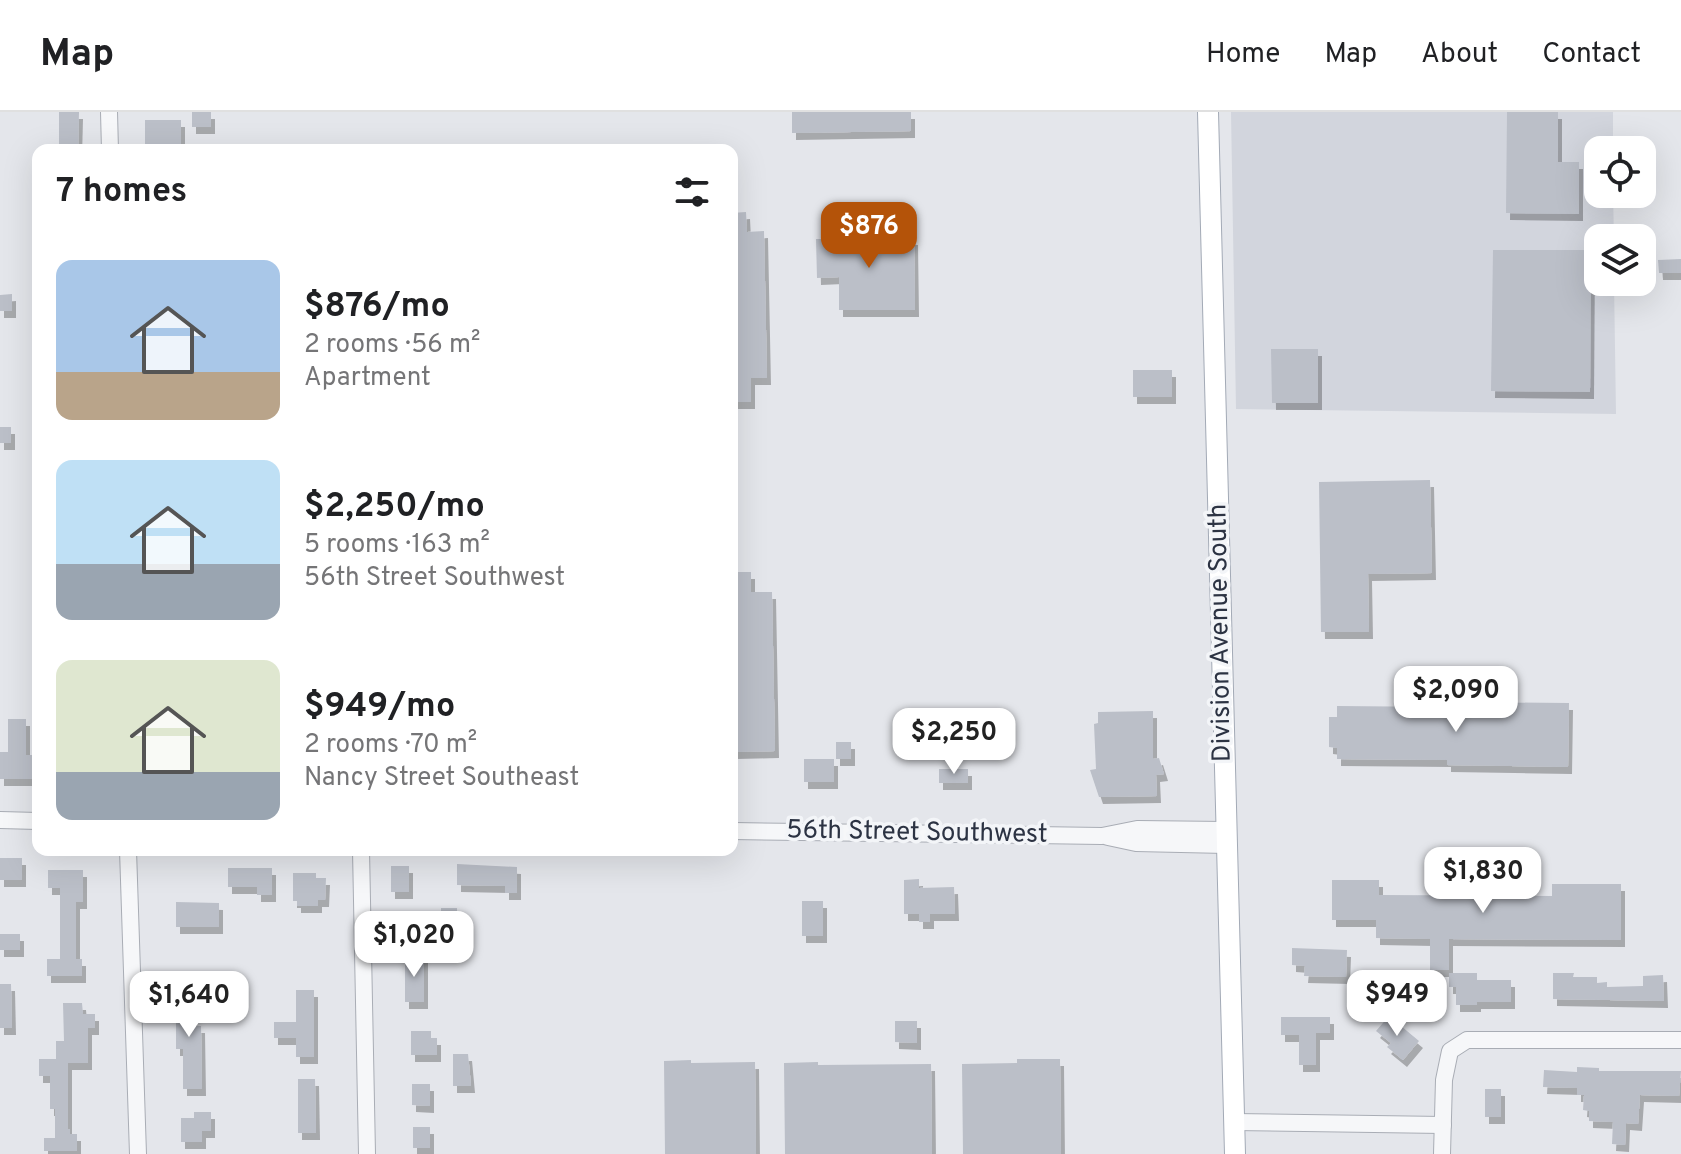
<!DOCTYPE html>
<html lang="en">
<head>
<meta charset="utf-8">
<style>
  :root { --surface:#fff; --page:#f2f2f2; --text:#202124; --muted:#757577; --line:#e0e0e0; --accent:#b45309 }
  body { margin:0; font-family:Overpass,sans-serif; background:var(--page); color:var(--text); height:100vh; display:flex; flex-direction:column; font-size:30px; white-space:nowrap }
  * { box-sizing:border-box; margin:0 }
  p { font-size:26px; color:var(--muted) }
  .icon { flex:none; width:44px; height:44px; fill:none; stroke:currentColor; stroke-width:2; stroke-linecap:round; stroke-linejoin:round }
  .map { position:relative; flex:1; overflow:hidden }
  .sheet { position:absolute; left:32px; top:32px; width:706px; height:712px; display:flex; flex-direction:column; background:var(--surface); border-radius:16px; box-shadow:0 8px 32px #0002 }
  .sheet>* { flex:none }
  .buttons { position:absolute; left:1584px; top:24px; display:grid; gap:16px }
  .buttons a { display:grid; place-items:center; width:72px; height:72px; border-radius:16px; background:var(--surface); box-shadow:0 8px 32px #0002; font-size:40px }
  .price { position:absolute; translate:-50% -68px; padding:0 18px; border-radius:16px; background:#fff; color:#222; font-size:26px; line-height:52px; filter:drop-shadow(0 2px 4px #0008) }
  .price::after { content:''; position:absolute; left:50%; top:48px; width:24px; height:18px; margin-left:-12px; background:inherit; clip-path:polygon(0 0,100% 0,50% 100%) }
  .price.current { background:var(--accent); color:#fff }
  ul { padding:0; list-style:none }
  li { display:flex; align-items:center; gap:24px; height:200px; padding:0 24px }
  li span { display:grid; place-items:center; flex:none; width:224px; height:160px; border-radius:16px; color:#555 }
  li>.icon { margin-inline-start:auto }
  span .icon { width:96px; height:96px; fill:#fffc; stroke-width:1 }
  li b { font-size:34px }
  h2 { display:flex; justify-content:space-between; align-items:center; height:96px; padding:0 24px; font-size:34px }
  header { display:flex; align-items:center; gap:48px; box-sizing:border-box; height:112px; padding:0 40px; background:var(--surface); border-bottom:2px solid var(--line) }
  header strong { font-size:38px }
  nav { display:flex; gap:44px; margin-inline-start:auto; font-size:28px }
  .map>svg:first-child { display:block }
  .built { fill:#d2d5dd }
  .building { fill:#bbbfc8; filter:url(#shadow) }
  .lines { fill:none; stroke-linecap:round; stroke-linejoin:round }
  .minor-casing { stroke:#a9adb5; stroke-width:18 }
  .major-casing { stroke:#a3aab6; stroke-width:22 }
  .minor { stroke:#f6f7f9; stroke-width:16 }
  .major { stroke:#fff; stroke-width:20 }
  .labels { text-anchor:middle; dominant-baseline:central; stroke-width:7; stroke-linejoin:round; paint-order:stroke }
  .street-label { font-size:26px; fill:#2c3343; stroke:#f3f5f8 }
</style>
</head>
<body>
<header>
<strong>Map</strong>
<nav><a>Home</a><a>Map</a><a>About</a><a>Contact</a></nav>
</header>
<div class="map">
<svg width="1681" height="1042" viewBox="0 0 1681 1042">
  <defs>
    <filter id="shadow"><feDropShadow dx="4" dy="7" stdDeviation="0" flood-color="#0004"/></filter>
  </defs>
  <rect width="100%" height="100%" fill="#e4e6eb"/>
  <polygon class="built" points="1231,0 1613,0 1613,38 1598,38 1598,82 1613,82 1614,126 1598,126 1598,170 1614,170 1616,302 1236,297"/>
  <g class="building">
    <polygon points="59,0 79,0 78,38 59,38"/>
    <rect x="192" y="0" width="19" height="15"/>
    <polygon points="792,0 911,0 911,19 792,21"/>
    <polygon points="1507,0 1558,0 1558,50 1579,50 1579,102 1506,101"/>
    <rect x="145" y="8" width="36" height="25"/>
    <polygon points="746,100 747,120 764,119 767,266 751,266 751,290 732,290 732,101"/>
    <polygon points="831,112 850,112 850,126 914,126 915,198 839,198 839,165 817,166 816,127 831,127"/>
    <polygon points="1493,138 1591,138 1590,280 1491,279"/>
    <polygon points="1681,147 1681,161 1659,161 1658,148"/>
    <polygon points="12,182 12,199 0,199 0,183"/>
    <polygon points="1271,237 1318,237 1318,291 1272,291"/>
    <rect x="1133" y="258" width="39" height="27"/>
    <rect x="0" y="315" width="11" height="16"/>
    <polygon points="1430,368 1432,461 1368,462 1369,520 1321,520 1319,370"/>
    <polygon points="732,460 751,460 751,480 772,480 775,639 732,640"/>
    <polygon points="1448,590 1569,591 1568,655 1447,653 1447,648 1337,647 1337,636 1329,635 1329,605 1337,605 1337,594 1448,595"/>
    <polygon points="1153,599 1153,647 1159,646 1164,662 1156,663 1157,684 1099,685 1090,658 1096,657 1094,612 1098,611 1098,600"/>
    <polygon points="8,607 26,607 26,643 38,643 38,667 0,667 0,640 8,640"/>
    <rect x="836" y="630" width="15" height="17"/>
    <rect x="804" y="647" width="30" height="23"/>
    <rect x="939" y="657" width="29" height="14"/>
    <rect x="0" y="746" width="22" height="22"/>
    <polygon points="457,752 517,755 517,781 505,781 505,774 457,773"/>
    <rect x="391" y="754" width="18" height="26"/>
    <polygon points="228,756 272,756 272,783 257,783 257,775 228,775"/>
    <polygon points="48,758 83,758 83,790 76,790 76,847 82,847 82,864 47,864 47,847 60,847 60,776 48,776"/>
    <polygon points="293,761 316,761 316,766 326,766 325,788 318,788 318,794 297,794 297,789 293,789"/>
    <polygon points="919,767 919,776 954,775 955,802 930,802 930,810 919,810 919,802 904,802 904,768"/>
    <polygon points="1332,768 1379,768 1379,783 1552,784 1552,772 1621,772 1621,828 1449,827 1449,858 1430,858 1430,827 1376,826 1376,808 1332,808"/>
    <rect x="802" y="789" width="21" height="35"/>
    <polygon points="176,790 219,791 219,815 176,815"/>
    <rect x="441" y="796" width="16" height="22"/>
    <rect x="0" y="822" width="20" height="16"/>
    <polygon points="1292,836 1347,838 1346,865 1304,864 1305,854 1292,853"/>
    <rect x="405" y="844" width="19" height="46"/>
    <polygon points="1449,861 1477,861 1477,868 1511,868 1511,890 1477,890 1477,893 1456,893 1456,875 1449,875"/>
    <polygon points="1553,861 1574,861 1573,865 1597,865 1597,871 1607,870 1607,875 1643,874 1643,864 1663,863 1664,889 1553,887"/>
    <polygon points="0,872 11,872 12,916 0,916"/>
    <polygon points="176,876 193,876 193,914 201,914 202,977 183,977 183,937 176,937"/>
    <polygon points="296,878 314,878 314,945 296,945 296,926 274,926 274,910 296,910"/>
    <polygon points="63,891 82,891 83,902 95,902 95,916 88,916 88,951 68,951 68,1017 70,1017 70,1022 77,1022 77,1039 44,1039 44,1026 55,1026 55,997 50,997 50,964 39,964 39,947 56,947 56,929 64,929"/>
    <polygon points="1389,904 1419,929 1403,948 1387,935 1391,931 1376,919"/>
    <polygon points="1281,905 1330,905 1330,921 1316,921 1316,953 1299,953 1299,923 1281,923"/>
    <polygon points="895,909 917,909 917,931 895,930"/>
    <polygon points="411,919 431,919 431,926 437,926 437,943 411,943"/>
    <polygon points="453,942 468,942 471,974 453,974"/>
    <polygon points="1017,947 1060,947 1061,1042 963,1042 962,952 1017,951"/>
    <polygon points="691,948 691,951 755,950 756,1042 665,1042 664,949"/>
    <polygon points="818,950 818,953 931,952 932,1042 785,1042 784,951"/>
    <polygon points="1577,955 1599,956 1599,959 1681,959 1679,984 1640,983 1638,1012 1626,1011 1625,1033 1612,1032 1613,1010 1589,1009 1589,999 1583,998 1584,983 1577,983 1577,976 1543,975 1544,958 1577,960"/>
    <polygon points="298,967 315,967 316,1021 298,1021"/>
    <polygon points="412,972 430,972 430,994 412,993"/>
    <rect x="1485" y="977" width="16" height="28"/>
    <polygon points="194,1000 211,1000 211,1019 202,1019 202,1030 181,1030 181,1006 194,1006"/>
    <rect x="413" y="1015" width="17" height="21"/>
  </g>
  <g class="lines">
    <defs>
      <g id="minor">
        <polyline points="109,0 110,38"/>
        <polyline points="0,708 38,709"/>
        <polyline points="732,719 1102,724 1137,717 1225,718"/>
        <polyline points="1108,725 1136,731 1226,733"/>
        <polyline points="128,738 138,1042"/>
        <polyline points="361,738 367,1042"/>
        <polyline points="1234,1010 1443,1013"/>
        <polyline points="1442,1042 1444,968 1450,939 1467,928 1681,928"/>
      </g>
      <polyline id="major" points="1208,0 1235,1042"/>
    </defs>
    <use href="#minor" class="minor-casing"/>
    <use href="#major" class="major-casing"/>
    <use href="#minor" class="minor"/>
    <use href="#major" class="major"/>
  </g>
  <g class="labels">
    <g class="street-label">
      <text transform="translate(1221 521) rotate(-91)">Division Avenue South</text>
      <text transform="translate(917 721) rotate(1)">56th Street Southwest</text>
    </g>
  </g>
</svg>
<div class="buttons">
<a><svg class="icon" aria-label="locate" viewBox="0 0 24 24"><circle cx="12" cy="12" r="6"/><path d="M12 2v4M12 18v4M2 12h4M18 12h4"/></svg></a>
<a><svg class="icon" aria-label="layers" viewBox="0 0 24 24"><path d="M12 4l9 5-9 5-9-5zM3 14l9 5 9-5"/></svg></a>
</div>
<b class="price current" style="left:869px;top:158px">$876</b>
<b class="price" style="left:1456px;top:622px">$2,090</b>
<b class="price" style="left:954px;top:664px">$2,250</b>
<b class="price" style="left:1483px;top:803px">$1,830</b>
<b class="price" style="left:414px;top:867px">$1,020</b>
<b class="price" style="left:1397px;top:926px">$949</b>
<b class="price" style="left:189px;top:927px">$1,640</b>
<section class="sheet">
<h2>7 homes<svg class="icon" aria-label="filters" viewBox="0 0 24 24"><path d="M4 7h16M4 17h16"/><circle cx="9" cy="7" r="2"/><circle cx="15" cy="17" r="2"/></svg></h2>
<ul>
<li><span style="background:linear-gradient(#a9c7e8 70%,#b9a48a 0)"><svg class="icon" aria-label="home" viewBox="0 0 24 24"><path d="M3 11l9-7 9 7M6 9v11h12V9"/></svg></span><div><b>$876/mo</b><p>2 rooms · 56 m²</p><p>Apartment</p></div></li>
<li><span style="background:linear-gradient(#bfe0f5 65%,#9aa5b1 0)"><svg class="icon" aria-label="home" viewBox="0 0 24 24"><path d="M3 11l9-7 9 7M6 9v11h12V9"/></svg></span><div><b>$2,250/mo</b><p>5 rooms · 163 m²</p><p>56th Street Southwest</p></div></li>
<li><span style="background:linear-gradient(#dfe7d0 70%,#9aa5b1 0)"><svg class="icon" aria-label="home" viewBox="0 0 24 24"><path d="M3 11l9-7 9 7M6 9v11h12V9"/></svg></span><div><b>$949/mo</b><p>2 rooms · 70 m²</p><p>Nancy Street Southeast</p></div></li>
</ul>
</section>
</div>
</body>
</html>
